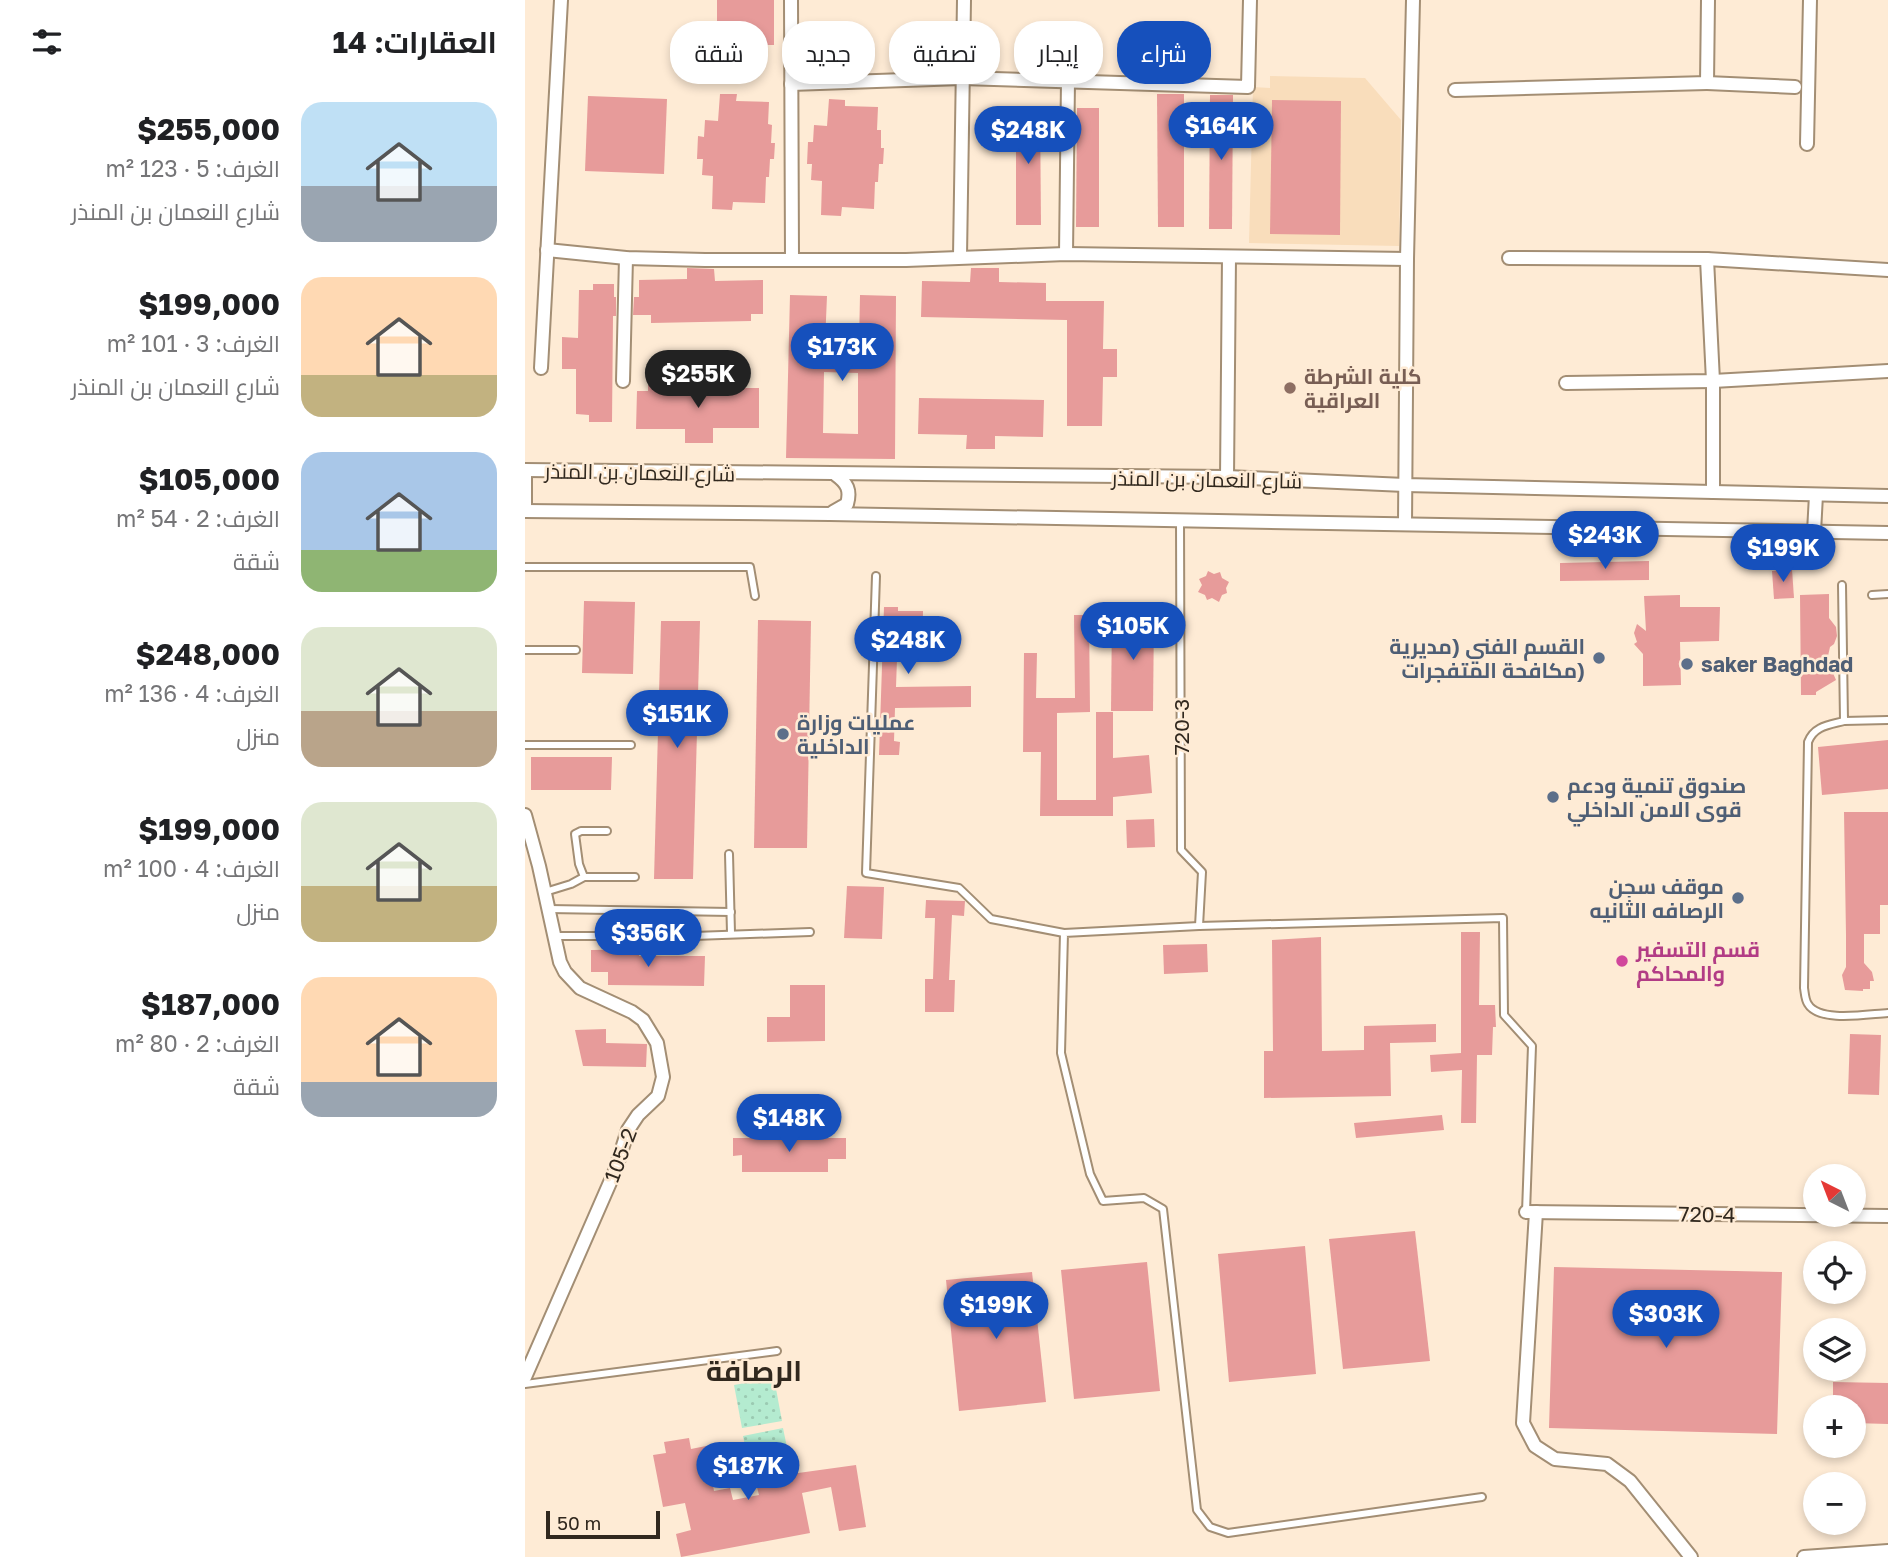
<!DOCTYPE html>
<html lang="ar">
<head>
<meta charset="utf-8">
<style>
  :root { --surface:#fff; --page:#f2f2f2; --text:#202124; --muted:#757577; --accent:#1650bc }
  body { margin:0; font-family:"Golos Text",Cairo,sans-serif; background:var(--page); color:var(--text); direction:rtl; height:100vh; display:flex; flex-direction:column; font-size:26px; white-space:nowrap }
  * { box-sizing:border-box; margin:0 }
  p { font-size:23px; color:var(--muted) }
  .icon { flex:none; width:38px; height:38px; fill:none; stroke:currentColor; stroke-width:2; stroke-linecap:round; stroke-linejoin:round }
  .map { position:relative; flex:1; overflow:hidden; direction:ltr }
  .details { display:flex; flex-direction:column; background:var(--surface); width:525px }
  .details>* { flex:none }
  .top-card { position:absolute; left:21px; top:21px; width:665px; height:63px; direction:rtl; display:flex; gap:14px }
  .needle { width:46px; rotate:318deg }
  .buttons { position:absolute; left:1278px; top:1164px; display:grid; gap:14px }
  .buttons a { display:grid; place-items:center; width:63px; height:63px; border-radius:50%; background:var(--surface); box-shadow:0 4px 10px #0003; font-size:35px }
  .scale { position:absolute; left:21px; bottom:18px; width:114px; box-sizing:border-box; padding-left:7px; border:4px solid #31281e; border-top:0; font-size:19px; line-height:24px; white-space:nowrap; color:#31281e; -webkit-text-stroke:5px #feebd5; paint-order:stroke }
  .price { position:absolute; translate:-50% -60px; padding:0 16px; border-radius:24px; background:var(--accent); color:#fff; font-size:23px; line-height:46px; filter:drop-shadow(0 2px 4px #0008) }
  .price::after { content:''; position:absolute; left:50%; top:42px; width:21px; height:16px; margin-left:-10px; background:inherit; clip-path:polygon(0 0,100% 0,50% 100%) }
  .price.active { background:#222; color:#fff }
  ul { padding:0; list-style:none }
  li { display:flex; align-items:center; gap:21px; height:175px; padding:0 28px }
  li span { display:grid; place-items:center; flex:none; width:196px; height:140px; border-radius:21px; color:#555 }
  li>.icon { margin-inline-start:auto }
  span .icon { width:84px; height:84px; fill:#fffc; stroke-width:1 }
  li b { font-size:30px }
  h2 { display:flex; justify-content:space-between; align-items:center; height:84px; padding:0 28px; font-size:30px }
  .tag { padding:0 24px; border-radius:28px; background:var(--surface); box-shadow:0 4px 10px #0003; font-size:24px; line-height:63px }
  .tag.active { background:var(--accent); color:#fff }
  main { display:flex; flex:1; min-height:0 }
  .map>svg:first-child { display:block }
  .built { fill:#f9ddbb }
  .grass { fill:url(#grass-dots) }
  .building { fill:#e79b9a; fill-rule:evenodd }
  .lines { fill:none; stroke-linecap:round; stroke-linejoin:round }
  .service-casing { stroke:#a38e74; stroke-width:10 }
  .minor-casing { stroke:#a38e74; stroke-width:16 }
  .service { stroke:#fff; stroke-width:6 }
  .minor { stroke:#fff; stroke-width:12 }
  .education-dot { fill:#8d6e63; stroke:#feebd5; stroke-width:2.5 }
  .service-dot { fill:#5c6f8a; stroke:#feebd5; stroke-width:2.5 }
  .hotel-dot { fill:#d1479c; stroke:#feebd5; stroke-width:2.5 }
  .labels { text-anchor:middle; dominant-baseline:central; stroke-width:5; stroke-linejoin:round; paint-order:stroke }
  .education-label { font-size:21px; font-weight:bold; fill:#785e54; stroke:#feebd5; text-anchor:start }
  .street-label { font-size:21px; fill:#31281e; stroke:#feebd5 }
  .service-label { font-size:21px; font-weight:bold; fill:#4e5e75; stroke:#feebd5; text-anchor:start }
  .hotel-label { font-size:21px; font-weight:bold; fill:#b23c85; stroke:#feebd5; text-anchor:start }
  .district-label { font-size:28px; font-weight:bold; fill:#31281e; stroke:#feebd5 }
</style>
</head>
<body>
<main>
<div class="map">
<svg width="1363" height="1557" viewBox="0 0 1363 1557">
  <defs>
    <pattern id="grass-dots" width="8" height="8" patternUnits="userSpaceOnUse" patternTransform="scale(1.75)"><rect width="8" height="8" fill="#b4ebd0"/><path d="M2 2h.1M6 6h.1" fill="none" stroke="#9bcab2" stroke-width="1.8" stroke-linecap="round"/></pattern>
  </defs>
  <rect width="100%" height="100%" fill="#feebd5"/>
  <polygon class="built" points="745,76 840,78 876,120 874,246 724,243 728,87 745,88"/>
  <g class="grass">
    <polygon points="249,1378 257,1421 217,1428 209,1385"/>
    <polygon points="258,1428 266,1467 226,1475 218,1436"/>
  </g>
  <g class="building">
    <rect x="192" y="0" width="57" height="45"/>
    <polygon points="195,94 212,94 211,101 244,102 243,124 247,125 246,143 250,143 249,159 245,159 244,177 241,177 240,203 208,202 207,210 187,209 188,176 177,175 178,159 172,159 173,136 179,137 180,120 193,121"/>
    <polygon points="632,94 659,94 659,227 633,227"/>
    <polygon points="685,95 708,95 707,229 684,229"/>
    <polygon points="63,96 142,99 139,174 60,171"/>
    <polygon points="304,99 320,100 320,106 353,107 352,130 356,130 356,148 359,148 358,164 354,164 353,182 350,182 349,209 317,207 316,216 296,215 297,181 286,180 287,164 282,164 283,142 288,142 289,125 302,126"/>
    <polygon points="747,100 816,101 815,235 745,234"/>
    <polygon points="491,107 515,107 516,225 491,225"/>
    <polygon points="552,108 574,108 574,227 551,227"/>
    <polygon points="162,268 189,269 190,281 238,280 238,314 226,314 226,321 126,323 126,315 108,315 109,297 114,297 114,280 162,279"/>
    <polygon points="446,268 474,268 474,282 521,283 521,301 579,301 578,349 592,349 592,377 578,377 577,426 542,426 542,320 396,317 397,281 445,282"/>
    <polygon points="68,284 89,284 89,297 91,297 91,316 88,316 87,422 64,422 64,415 51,414 51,369 37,369 37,337 53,338 54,290 68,290"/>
    <path d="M 265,295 L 302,296 L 300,343 L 334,344 L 335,295 L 371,296 L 370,459 L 261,458 ZM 299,372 L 333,373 L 333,434 L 298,433 Z"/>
    <polygon points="188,383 219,383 219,388 234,388 234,428 188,428 188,443 160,443 160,429 111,429 112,391 123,391 123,385 161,385 161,390 188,391"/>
    <polygon points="394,398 519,400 518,437 470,436 470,449 441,449 442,435 393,434"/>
    <polygon points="1124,561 1124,580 1035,581 1035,563"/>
    <polygon points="1267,569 1269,598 1249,599 1247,571"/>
    <polygon points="683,571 689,574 695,572 697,578 704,582 701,588 702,593 697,595 694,602 687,598 682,600 680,595 673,592 677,585 674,579 681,576"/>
    <polygon points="1304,594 1304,618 1311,627 1312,636 1309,644 1305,647 1303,656 1304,664 1311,680 1291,692 1291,695 1276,695 1275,595"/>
    <polygon points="1155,595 1155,607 1195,607 1194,641 1155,642 1156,685 1118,686 1118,654 1109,644 1112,642 1109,633 1112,624 1121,631 1119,596"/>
    <polygon points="59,601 110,602 108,674 57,673"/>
    <polygon points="359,607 373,607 373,611 398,611 397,660 372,659 371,687 446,686 446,707 370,708 369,741 375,742 374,755 354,755"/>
    <polygon points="587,614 629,614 628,711 586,711"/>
    <polygon points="549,615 564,615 565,712 532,713 532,800 571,800 571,712 588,712 588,758 624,755 627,793 588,797 588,816 515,816 516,752 498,752 499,653 512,653 511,698 550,698"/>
    <polygon points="233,620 286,621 282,848 229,848"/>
    <polygon points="136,621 175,621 168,879 129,879"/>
    <polygon points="1363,740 1363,789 1297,795 1293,747"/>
    <polygon points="6,757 87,757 86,790 6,790"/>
    <polygon points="1319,812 1363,812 1363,905 1355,905 1355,934 1339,934 1339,963 1347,972 1349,981 1345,981 1345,989 1338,989 1338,991 1320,990 1317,975 1321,967 1321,935"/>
    <polygon points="629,819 630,847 602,848 601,820"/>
    <polygon points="322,886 359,887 357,939 319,938"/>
    <polygon points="401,900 440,901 439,916 427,915 424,980 430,980 429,1012 400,1012 400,979 408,979 410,918 400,918"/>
    <polygon points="936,932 955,932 954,1005 970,1005 971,1027 968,1027 967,1055 952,1055 951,1123 936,1123 937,1070 906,1072 905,1055 936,1053"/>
    <polygon points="796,937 797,1051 839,1050 839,1026 911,1024 911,1042 865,1043 866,1096 739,1098 739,1051 748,1051 747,940"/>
    <polygon points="682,944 683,972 639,974 638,945"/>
    <polygon points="114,949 114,956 180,956 179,986 83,985 83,972 66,972 66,950"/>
    <polygon points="265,985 300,985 300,1041 242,1042 242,1017 265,1017"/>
    <polygon points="81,1029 81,1043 122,1044 121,1067 58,1066 50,1030"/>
    <polygon points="1325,1034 1356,1035 1354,1095 1323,1094"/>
    <polygon points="917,1115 919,1130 831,1138 829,1123"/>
    <polygon points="208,1138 321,1138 321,1159 303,1159 303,1172 217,1172 217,1155 208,1156"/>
    <polygon points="890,1231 905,1361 818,1369 804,1239"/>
    <polygon points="780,1246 791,1374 704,1382 693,1254"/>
    <polygon points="622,1262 635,1391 549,1399 536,1270"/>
    <polygon points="1029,1267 1257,1272 1252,1434 1024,1428"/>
    <polygon points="507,1272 521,1402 434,1411 421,1280"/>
    <polygon points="1308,1382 1363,1383 1363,1424 1328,1423 1328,1407 1308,1407"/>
    <polygon points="164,1438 166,1449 181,1446 189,1491 205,1488 208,1500 234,1495 230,1479 331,1465 341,1527 314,1531 306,1487 277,1493 285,1533 156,1557 151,1534 166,1530 160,1503 138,1507 128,1455 141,1453 139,1442"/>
  </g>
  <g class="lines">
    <defs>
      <g id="service">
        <polyline points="655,520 656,850 677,872 674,926"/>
        <polyline points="0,567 225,567 230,596"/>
        <polyline points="351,576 341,873 434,888 466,919 539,933"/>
        <polyline points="1317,585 1319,721 1363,720"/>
        <polyline points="1347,595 1363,594"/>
        <polyline points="0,650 51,650"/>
        <path d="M 1319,721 C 1304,725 1289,726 1283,742 L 1279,988 C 1280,994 1280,1000 1283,1004 C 1294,1023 1343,1014 1363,1013"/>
        <polyline points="0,745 106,745"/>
        <polyline points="204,854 206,933"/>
        <polyline points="59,877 54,864 50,834 56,831 82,831"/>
        <polyline points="20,892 46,884 59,877 110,877"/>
        <polyline points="24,909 206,912"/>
        <polyline points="30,936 169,936 285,932"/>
        <polyline points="0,1384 252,1351"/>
        <polyline points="957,1497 703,1533 685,1527 672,1510 638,1209 619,1198 578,1201 565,1174 536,1053 539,933 674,926 978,918 979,1015 1007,1046 1001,1212"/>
      </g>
      <g id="minor">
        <polyline points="266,0 267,260"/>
        <polyline points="1182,83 1270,87"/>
        <polyline points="266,84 437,78 723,87 725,0"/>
        <polyline points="930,90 1182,83 1183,0"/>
        <polyline points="1282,144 1285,0"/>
        <polyline points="22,250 101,258 180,260 381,260 541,254 882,259"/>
        <polyline points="541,254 543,80"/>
        <polyline points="435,256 439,0"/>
        <polyline points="984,258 1182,259 1363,270"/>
        <polyline points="1182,259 1188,381 1188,492"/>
        <polyline points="16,368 36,0"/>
        <polyline points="98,381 101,258"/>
        <polyline points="1041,383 1188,381 1363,371"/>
        <polyline points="0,470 702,477 880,485 1363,496"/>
        <polyline points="702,477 704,257"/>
        <polyline points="0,511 305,514 1363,533"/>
        <polyline points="0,511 0,470"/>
        <path d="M 308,512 L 322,504 C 326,490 322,483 311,475"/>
        <polyline points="880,524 882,259 888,0"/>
        <polyline points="1289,532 1291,495"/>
        <polyline points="0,815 14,866 35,962 40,972 55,988 107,1012 118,1020 132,1043 138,1077 133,1096 113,1115 103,1130 90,1171 0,1377"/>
        <polyline points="1001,1212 1363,1216"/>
        <polyline points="1011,1212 998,1423 1010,1446 1030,1459 1082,1464 1105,1481 1166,1557"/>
        <polyline points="1279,1557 1363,1551"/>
      </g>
    </defs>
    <use href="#service" class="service-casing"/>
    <use href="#minor" class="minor-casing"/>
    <use href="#service" class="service"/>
    <use href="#minor" class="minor"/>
  </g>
  <circle class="education-dot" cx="765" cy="388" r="7"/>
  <g class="service-dot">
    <circle cx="1074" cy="658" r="7"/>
    <circle cx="1162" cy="664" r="7"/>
    <circle cx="258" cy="734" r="7"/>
    <circle cx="1028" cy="797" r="7"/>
    <circle cx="1213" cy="898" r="7"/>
  </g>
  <circle class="hotel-dot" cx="1097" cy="961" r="7"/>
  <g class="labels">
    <g class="education-label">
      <text x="779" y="376">كلية الشرطة<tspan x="779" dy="24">العراقية</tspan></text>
    </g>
    <g class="street-label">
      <text transform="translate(115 472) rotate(1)">شارع النعمان بن المنذر</text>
      <text transform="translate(682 479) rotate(1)">شارع النعمان بن المنذر</text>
      <text transform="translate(656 727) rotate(-90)">720-3</text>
      <text transform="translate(95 1155) rotate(-69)">105-2</text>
      <text transform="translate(1182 1214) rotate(1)">720-4</text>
    </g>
    <g class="service-label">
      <text x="1060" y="646" text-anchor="end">القسم الفني (مديرية<tspan x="1060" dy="24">مكافحة المتفجرات)</tspan></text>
      <text x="1176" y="664">saker Baghdad</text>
      <text x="272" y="722">عمليات وزارة<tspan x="272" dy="24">الداخلية</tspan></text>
      <text x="1042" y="785">صندوق تنمية ودعم<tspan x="1042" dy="24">قوى الامن الداخلي</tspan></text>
      <text x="1199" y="886" text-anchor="end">موقف سجن<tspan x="1199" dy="24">الرصافه الثانيه</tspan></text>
    </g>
    <g class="hotel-label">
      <text x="1111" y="949">قسم التسفير<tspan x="1111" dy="24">والمحاكم</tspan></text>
    </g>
    <g class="district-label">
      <text x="229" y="1370">الرصافة</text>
    </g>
  </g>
</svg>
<div class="buttons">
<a><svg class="needle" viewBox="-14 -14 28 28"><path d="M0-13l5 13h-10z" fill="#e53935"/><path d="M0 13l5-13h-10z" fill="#757577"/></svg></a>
<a><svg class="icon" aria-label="locate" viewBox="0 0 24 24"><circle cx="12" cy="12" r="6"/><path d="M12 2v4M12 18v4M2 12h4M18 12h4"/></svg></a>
<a><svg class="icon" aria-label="layers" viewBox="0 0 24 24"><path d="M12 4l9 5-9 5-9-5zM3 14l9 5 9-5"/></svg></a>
<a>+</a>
<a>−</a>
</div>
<div class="scale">50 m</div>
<b class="price" style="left:696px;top:162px">$164K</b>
<b class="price" style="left:503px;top:166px">$248K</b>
<b class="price" style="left:317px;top:383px">$173K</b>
<b class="price active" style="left:173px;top:410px">$255K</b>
<b class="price" style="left:1080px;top:571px">$243K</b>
<b class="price" style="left:1258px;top:584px">$199K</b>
<b class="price" style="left:608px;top:662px">$105K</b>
<b class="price" style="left:383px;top:676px">$248K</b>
<b class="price" style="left:152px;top:750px">$151K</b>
<b class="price" style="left:123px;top:969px">$356K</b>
<b class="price" style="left:264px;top:1154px">$148K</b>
<b class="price" style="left:471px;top:1341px">$199K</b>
<b class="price" style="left:1141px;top:1350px">$303K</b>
<b class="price" style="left:223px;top:1502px">$187K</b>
<div class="top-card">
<a class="tag active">شراء</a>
<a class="tag">إيجار</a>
<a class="tag">تصفية</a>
<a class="tag">جديد</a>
<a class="tag">شقة</a>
</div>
</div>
<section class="details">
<h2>العقارات: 14<svg class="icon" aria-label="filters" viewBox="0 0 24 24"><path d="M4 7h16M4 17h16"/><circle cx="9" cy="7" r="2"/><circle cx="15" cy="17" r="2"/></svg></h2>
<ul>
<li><span style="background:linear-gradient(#bfe0f5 60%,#9aa5b1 0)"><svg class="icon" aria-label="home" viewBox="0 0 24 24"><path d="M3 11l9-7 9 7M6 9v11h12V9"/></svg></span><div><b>$255,000</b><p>الغرف: 5 · 123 m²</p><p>شارع النعمان بن المنذر</p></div></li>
<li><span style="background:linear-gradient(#ffd9b3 70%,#c2b280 0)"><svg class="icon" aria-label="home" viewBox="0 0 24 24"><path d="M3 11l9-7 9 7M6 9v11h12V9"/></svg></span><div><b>$199,000</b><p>الغرف: 3 · 101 m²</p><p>شارع النعمان بن المنذر</p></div></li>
<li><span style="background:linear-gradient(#a9c7e8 70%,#8fb573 0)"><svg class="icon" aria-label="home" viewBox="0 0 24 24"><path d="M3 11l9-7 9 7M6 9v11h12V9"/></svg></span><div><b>$105,000</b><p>الغرف: 2 · 54 m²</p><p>شقة</p></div></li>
<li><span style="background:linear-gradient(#dfe7d0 60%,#b9a48a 0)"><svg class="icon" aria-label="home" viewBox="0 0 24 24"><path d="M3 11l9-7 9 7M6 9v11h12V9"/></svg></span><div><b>$248,000</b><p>الغرف: 4 · 136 m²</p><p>منزل</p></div></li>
<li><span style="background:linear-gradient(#dfe7d0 60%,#c2b280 0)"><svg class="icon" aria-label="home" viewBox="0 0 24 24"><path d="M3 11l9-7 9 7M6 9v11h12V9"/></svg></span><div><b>$199,000</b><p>الغرف: 4 · 100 m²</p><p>منزل</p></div></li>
<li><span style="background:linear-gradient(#ffd9b3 75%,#9aa5b1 0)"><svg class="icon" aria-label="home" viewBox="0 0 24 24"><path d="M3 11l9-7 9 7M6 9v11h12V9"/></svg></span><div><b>$187,000</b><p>الغرف: 2 · 80 m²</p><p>شقة</p></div></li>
</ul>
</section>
</main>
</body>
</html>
